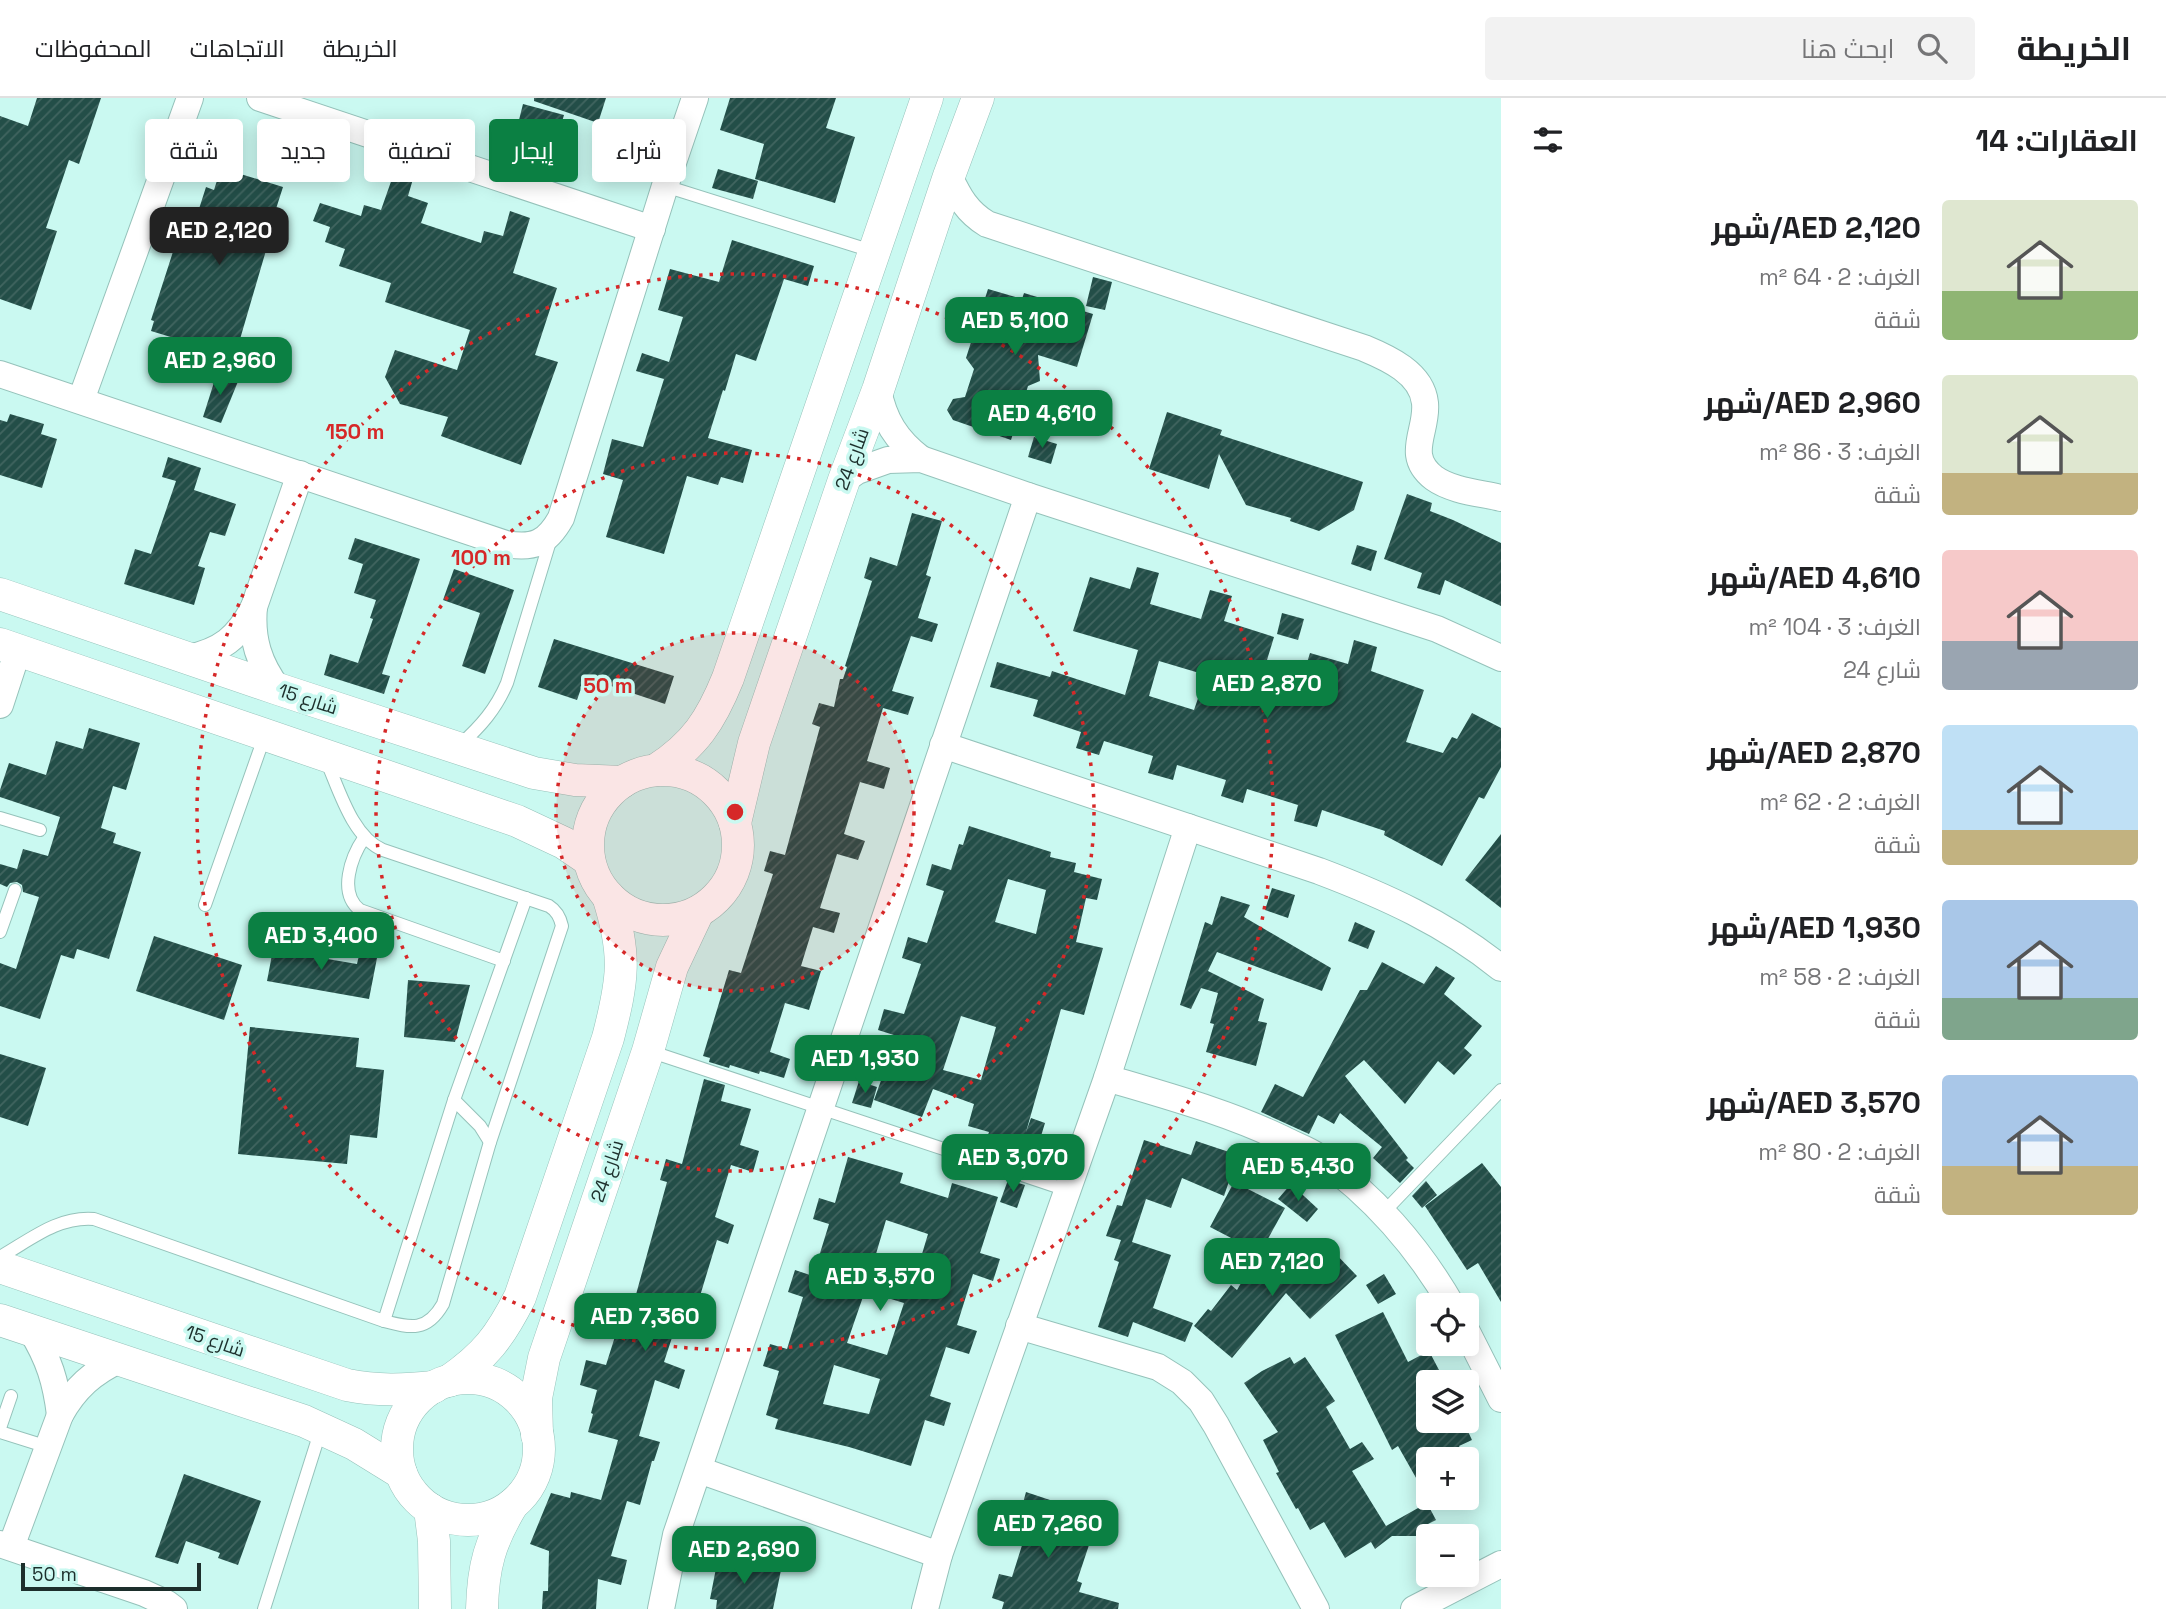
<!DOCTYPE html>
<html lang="ar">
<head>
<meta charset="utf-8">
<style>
  :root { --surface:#fff; --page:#f2f2f2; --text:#202124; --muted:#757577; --line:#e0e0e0; --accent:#0b8043 }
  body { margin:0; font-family:"Space Grotesk",Cairo,sans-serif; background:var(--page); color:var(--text); direction:rtl; height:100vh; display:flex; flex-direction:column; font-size:26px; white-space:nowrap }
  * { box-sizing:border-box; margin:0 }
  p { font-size:23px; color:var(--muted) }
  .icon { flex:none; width:38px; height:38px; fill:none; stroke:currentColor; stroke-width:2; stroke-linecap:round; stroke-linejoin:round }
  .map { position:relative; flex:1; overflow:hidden; direction:ltr }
  .side { display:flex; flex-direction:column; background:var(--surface); width:665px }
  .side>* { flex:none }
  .guide { position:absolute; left:21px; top:21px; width:665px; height:63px; direction:rtl; display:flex; gap:14px }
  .fabs { position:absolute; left:1416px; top:1195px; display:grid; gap:14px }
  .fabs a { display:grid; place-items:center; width:63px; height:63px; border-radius:7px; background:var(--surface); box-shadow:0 4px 18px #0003; font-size:35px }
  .scale { position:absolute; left:21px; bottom:18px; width:180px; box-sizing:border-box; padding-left:7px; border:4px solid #1d2f2c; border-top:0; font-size:19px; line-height:24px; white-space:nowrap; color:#1d2f2c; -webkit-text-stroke:5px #caf9f1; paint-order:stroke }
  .price { position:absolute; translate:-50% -60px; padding:0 16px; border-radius:14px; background:var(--accent); color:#fff; font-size:23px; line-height:46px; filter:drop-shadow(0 2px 4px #0008) }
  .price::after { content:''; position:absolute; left:50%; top:42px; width:21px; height:16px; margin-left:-10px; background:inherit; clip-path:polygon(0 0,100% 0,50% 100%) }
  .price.selected { background:#222; color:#fff }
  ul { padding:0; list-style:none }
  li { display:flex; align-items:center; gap:21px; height:175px; padding:0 28px }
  li span { display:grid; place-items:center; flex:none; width:196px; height:140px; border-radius:7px; color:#555 }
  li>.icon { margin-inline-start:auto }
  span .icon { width:84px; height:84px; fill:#fffc; stroke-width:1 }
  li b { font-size:30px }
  h2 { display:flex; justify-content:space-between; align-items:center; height:84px; padding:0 28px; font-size:30px }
  .chip { padding:0 24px; border-radius:7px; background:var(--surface); box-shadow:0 4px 18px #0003; font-size:24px; line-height:63px }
  .chip.selected { background:var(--accent); color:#fff }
  header { display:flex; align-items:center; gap:42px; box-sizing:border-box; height:98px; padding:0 35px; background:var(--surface); border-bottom:2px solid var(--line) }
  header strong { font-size:33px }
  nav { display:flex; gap:38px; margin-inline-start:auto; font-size:24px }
  .search { width:490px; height:63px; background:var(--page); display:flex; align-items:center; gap:18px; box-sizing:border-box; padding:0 24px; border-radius:7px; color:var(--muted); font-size:26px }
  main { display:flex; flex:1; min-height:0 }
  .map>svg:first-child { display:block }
  .building { fill:url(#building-hatch); fill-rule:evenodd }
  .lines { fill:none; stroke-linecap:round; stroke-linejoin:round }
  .service-casing { stroke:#95c2ba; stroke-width:14 }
  .minor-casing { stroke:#95c2ba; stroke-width:28 }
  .tertiary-casing { stroke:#95c2ba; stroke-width:33 }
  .service { stroke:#fff; stroke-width:12 }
  .minor { stroke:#fff; stroke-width:26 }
  .tertiary { stroke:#fff; stroke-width:32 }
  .ring { fill:none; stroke:#d62828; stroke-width:3.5; stroke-dasharray:3.5 7 }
  .labels { text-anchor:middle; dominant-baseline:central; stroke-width:7; stroke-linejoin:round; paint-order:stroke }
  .street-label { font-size:19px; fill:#1d2f2c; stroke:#caf9f1 }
  .centre { fill:#d62828; stroke:#caf9f1; stroke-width:3.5 }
  .ring-label { font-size:21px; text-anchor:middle; font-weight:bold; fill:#d62828; stroke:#caf9f1; stroke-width:7; stroke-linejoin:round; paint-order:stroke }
</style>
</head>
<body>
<header>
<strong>الخريطة</strong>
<div class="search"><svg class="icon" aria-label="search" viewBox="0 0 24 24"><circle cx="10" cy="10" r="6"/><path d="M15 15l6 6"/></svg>ابحث هنا</div>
<nav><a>الخريطة</a><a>الاتجاهات</a><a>المحفوظات</a></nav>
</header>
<main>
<section class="side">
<h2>العقارات: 14<svg class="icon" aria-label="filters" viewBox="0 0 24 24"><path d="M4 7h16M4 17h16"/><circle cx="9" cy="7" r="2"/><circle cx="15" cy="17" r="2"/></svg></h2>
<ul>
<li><span style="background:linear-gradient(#dfe7d0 65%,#8fb573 0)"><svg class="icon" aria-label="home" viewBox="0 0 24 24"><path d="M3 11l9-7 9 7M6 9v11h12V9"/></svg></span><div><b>AED 2,120/شهر</b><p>الغرف: 2 · 64 m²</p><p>شقة</p></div></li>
<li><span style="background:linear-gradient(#dfe7d0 70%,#c2b280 0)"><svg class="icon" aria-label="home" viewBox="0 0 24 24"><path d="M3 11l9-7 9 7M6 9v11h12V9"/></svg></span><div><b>AED 2,960/شهر</b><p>الغرف: 3 · 86 m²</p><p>شقة</p></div></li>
<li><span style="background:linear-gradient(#f6c9c9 65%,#9aa5b1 0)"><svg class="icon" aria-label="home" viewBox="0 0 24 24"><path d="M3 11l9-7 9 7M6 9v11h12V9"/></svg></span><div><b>AED 4,610/شهر</b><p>الغرف: 3 · 104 m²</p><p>شارع 24</p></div></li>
<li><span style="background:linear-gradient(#bfe0f5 75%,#c2b280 0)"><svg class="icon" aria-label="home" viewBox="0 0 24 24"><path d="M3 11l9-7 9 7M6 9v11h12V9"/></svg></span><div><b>AED 2,870/شهر</b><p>الغرف: 2 · 62 m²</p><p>شقة</p></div></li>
<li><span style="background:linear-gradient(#a9c7e8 70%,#7fa58c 0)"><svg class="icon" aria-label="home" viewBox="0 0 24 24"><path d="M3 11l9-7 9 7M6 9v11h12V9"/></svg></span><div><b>AED 1,930/شهر</b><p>الغرف: 2 · 58 m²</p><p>شقة</p></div></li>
<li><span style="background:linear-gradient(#a9c7e8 65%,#c2b280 0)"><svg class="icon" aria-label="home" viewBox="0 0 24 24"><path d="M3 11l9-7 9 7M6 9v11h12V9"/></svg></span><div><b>AED 3,570/شهر</b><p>الغرف: 2 · 80 m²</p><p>شقة</p></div></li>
</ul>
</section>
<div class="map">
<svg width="1501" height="1511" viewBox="0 0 1501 1511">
  <defs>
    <pattern id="building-hatch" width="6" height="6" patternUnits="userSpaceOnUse" patternTransform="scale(1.75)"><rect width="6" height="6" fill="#234e48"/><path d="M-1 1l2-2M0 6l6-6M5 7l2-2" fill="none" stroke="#416560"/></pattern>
  </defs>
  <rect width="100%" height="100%" fill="#caf9f1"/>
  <g class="building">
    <polygon points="37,0 101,0 79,66 69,62 46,130 57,133 31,212 0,201 0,18 28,28"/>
    <polygon points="534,0 606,0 598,25 534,3"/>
    <polygon points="730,0 836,0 826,30 855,39 835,105 755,81 764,46 720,32"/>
    <polygon points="523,6 564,17 558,37 537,30 532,47 514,42"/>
    <polygon points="221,70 283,89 275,114 284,117 274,151 267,149 231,272 193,261 197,247 151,233 154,223 151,222 180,132 191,136 206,89 214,92"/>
    <polygon points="718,71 758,83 753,101 712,90"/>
    <polygon points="394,75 413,81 408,98 428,105 421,125 481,145 484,133 503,138 510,113 530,120 513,175 557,190 535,257 558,264 521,367 441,338 448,319 400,306 385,279 395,252 457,272 470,232 385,204 391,185 339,168 345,151 325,144 330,129 313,123 320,105 361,118 364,107 381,112"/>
    <polygon points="732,142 814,168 808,188 784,181 756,263 736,256 725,293 723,292 708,340 752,352 743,385 721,379 718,387 687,378 664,456 606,439 623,382 603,376 612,341 643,349 664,281 636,273 642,255 669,264 683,219 658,212 670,171 719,184"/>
    <polygon points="1093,179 1112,184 1105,212 1086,208"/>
    <polygon points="988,191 1022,201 1024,195 1093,216 1077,269 1038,257 1040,283 1028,288 1011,342 953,322 947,312 953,301 965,299 974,271 966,260"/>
    <polygon points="217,275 239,281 221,325 203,319"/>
    <polygon points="1167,314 1222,332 1220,337 1363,384 1354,412 1319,433 1290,423 1291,420 1246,407 1219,356 1209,391 1149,371"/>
    <polygon points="10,316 44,326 41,336 57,341 42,390 0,377 0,322 7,324"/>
    <polygon points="1034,339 1057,346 1051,366 1028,359"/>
    <polygon points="168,359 201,370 194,392 236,406 225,438 210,434 198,468 205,470 194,507 124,486 135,451 151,456 176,383 162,379"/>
    <polygon points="1407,396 1432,405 1430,413 1453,422 1501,445 1501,508 1445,482 1440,497 1417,490 1422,475 1384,461"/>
    <polygon points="912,415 942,423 926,477 931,479 918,520 938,526 932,544 911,538 892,593 914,599 908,617 883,610 867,663 890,670 884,691 860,684 844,736 865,743 858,762 837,756 820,810 840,815 834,835 813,829 801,868 821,873 809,912 785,905 770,954 790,961 784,980 760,973 759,976 730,967 729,970 709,964 710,960 703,958 729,872 741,875 773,776 764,773 770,753 785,757 820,629 812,626 819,605 834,609 840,581 843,581 847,569 845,568 872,483 864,480 870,459 897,468"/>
    <polygon points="355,440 420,461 382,576 390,578 384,596 324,577 330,556 358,565 373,521 370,520 376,502 354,495 363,466 348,461"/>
    <polygon points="1357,447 1377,453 1371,473 1351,466"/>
    <path d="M 1137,469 L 1159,475 L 1150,506 L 1201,521 L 1210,492 L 1232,498 L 1224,523 L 1274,539 L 1264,572 L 1301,584 L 1310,555 L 1348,566 L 1354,542 L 1377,549 L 1371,573 L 1424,592 L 1406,644 L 1443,655 L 1452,639 L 1457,641 L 1472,615 L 1501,630 L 1501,669 L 1484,701 L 1479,699 L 1442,768 L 1384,737 L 1385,733 L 1322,712 L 1317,729 L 1294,723 L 1298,707 L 1247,691 L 1243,705 L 1221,698 L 1226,682 L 1177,667 L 1173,682 L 1148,675 L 1153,658 L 1104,643 L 1099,657 L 1076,650 L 1081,634 L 1033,618 L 1038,602 L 990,589 L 997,564 L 1050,579 L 1052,573 L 1125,597 L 1138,552 L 1073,533 L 1090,479 L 1130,491 ZM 1159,563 L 1206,577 L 1194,612 L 1149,598 Z"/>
    <polygon points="454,471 514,492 485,576 462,568 480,515 443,502"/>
    <polygon points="1282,515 1304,521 1298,542 1277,536"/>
    <polygon points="554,541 674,578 665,606 602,585 601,587 584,582 577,602 538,589"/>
    <polygon points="89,630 140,645 126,692 113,688 101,730 116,735 113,745 141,754 109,861 77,851 74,861 61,857 40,921 0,908 0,865 16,871 39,799 23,794 22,787 17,784 10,785 7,789 0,786 0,766 17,771 23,751 48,758 60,719 0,699 0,692 9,665 46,677 56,643 83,651"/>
    <path d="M 969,728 L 1051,754 L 1050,759 L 1076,765 L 1074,774 L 1102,781 L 1097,802 L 1086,800 L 1076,844 L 1103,850 L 1084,917 L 1061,911 L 1026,1034 L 1031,1020 L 1045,1025 L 1031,1071 L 1014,1065 L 1018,1054 L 985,1045 L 989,1034 L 968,1028 L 974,1006 L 933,991 L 922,1019 L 874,1002 L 897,938 L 878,932 L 884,911 L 904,916 L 921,866 L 902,860 L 908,839 L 927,845 L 944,793 L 926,787 L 932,766 L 951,772 L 959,746 L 963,747 ZM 1008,781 L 1046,792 L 1036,836 L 995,824 ZM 961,918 L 996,929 L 981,982 L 943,972 Z"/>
    <polygon points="1501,736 1501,810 1465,782"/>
    <polygon points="1272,790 1295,797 1288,820 1265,812"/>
    <polygon points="1221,798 1250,807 1244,819 1331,870 1322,893 1217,854 1208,873 1264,901 1258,923 1267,925 1256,968 1206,954 1214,926 1210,925 1218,895 1201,890 1191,911 1180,907 1205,824 1212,827"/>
    <polygon points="1355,824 1375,833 1368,851 1348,843"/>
    <polygon points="154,838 242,867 224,922 136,893"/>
    <polygon points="275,841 294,845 292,855 357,866 359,857 377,860 369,901 267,883"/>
    <polygon points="1382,864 1424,886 1436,868 1455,880 1444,896 1482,928 1464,950 1472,957 1454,977 1438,963 1405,1006 1364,962 1345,978 1408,1060 1406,1062 1414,1070 1400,1085 1373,1060 1382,1049 1340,1015 1334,1026 1318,1017 1309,1036 1261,1014 1275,986 1303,999 1360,892 1367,892"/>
    <polygon points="408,882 470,887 455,944 404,939"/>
    <polygon points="250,929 359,940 356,969 384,972 377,1040 350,1037 347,1066 238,1056"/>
    <polygon points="0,956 46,970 28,1028 0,1019"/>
    <polygon points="704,981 725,987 721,1003 751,1011 740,1047 759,1053 753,1074 731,1067 715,1119 734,1127 728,1146 717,1142 700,1198 710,1200 704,1219 681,1212 664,1264 685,1272 679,1291 655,1282 639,1338 660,1344 654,1363 652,1363 640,1407 627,1403 611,1458 627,1462 621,1487 598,1481 596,1511 542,1511 543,1493 548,1493 549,1453 530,1446 551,1395 570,1400 571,1394 601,1402 618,1342 588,1334 593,1316 591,1315 597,1292 580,1287 586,1262 606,1267 618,1229 610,1226 617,1206 632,1211 667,1084 660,1082 666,1061 682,1066"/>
    <polygon points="859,983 877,989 871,1010 852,1005"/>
    <polygon points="1144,1042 1191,1057 1196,1043 1238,1057 1224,1098 1182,1080 1171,1110 1146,1101 1132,1144 1171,1157 1153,1210 1193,1225 1185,1244 1133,1224 1128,1239 1098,1229 1119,1164 1114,1162 1121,1142 1106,1138 1117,1107 1122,1108"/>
    <path d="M 848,1059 L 903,1075 L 900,1085 L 948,1100 L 952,1085 L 998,1099 L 980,1155 L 1000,1161 L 993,1183 L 973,1176 L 957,1227 L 977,1233 L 969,1256 L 946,1249 L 930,1298 L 951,1305 L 944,1328 L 925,1322 L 911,1368 L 849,1349 L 775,1331 L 778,1321 L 766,1317 L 779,1273 L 763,1268 L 770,1246 L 787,1251 L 803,1199 L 788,1194 L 795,1172 L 813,1178 L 829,1126 L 813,1121 L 819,1100 L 835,1105 ZM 886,1122 L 928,1136 L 913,1186 L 871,1173 ZM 865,1193 L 904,1205 L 887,1257 L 847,1245 ZM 834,1267 L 880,1281 L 869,1316 L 823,1306 Z"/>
    <polygon points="1482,1065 1501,1089 1501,1204 1478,1165 1467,1172 1425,1108"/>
    <polygon points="1008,1082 1025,1087 1017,1110 1000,1104"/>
    <polygon points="1426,1083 1437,1097 1422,1110 1412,1098"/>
    <polygon points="1234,1084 1285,1110 1260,1155 1210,1129"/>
    <polygon points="1291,1086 1318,1111 1307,1124 1278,1101"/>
    <polygon points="1332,1152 1357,1178 1310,1221 1286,1195 1232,1260 1194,1228 1208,1211 1211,1213 1231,1187 1237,1192 1255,1161 1252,1157 1255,1153 1292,1176 1307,1163 1313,1170"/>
    <polygon points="1384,1176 1396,1196 1378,1206 1366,1187"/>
    <polygon points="1383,1214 1408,1264 1429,1253 1439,1272 1420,1281 1428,1296 1428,1323 1463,1323 1472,1342 1459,1348 1467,1362 1428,1362 1428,1401 1398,1348 1392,1352 1335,1237"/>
    <polygon points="1290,1259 1294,1266 1305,1259 1335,1303 1326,1309 1350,1351 1362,1344 1374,1361 1352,1373 1386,1428 1427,1405 1436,1422 1428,1426 1434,1438 1392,1438 1375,1451 1371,1444 1345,1460 1324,1424 1310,1432 1298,1410 1296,1411 1276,1375 1279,1374 1263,1342 1278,1334 1244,1285 1262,1273"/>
    <polygon points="184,1376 261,1403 238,1467 218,1460 220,1455 186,1443 178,1466 155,1459"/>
    <polygon points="1026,1394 1053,1403 1051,1408 1091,1421 1085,1436 1092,1438 1077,1483 1082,1485 1079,1494 1119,1505 1118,1511 1002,1511 1004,1504 992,1500 999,1476 1012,1479 1024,1441 1008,1436 1019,1404 1023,1405"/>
    <polygon points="718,1460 781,1472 773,1511 716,1511 717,1502 710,1501"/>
  </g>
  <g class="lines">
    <defs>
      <g id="service">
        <polyline points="665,88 875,154"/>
        <path d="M 460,647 C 481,628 496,611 507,585 L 551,440"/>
        <polyline points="0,720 40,732"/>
        <path d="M 364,740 C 351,759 338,795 360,812 L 504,863"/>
        <polyline points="205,807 265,637"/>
        <polyline points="0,834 15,792"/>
        <polyline points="649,953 1067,1092"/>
        <polyline points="454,1002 480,1028 490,1044"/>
        <polyline points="1382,1116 1501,992"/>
        <path d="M 0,1159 C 30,1142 58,1118 94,1121 L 384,1223 C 411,1230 427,1234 443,1206 L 490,1044 L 562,828 C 560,819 557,813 549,808 L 383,752 C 352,739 339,691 326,662"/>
        <polyline points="384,1223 454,1002 526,800"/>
        <polyline points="0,1330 11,1298"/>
        <polyline points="0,1334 48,1349"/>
        <polyline points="264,1511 321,1331"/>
      </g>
      <g id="minor">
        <polyline points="260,0 652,131"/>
        <path d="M 949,78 C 959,99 967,114 987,126 L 1364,250 C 1388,260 1422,275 1425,305 C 1428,333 1404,357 1434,380 C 1452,393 1480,395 1501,400"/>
        <path d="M 0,276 L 506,446 C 534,451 547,445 561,420 L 665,88 L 695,0"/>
        <path d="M 878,292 C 884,322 896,342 921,361"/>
        <polyline points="81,302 190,0"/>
        <polyline points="844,382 857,373 888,362 921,361 1028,398 1437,531 1501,560"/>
        <path d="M 254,509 C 251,541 259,566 278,591"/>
        <path d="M 188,560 C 221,553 238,540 254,509 L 300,376"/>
        <polyline points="0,607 18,552"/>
        <path d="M 943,647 L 1319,773 C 1385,798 1445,825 1501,870"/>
        <path d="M 1107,980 C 1167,998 1227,1014 1283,1041 C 1294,1047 1307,1051 1317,1058 C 1372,1096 1419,1150 1452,1208"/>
        <polyline points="1019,1228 1158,1269 1182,1284 1201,1303 1216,1327 1316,1511"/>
        <path d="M 31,1232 C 49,1261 56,1284 60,1317"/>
        <polyline points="1466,1232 1501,1301"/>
        <polyline points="699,1372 939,1457"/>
        <polyline points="0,1446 144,1495 166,1505 174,1511"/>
        <path d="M 11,1449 L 60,1317 C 75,1290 93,1274 121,1261"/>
        <polyline points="661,1511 676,1437 1028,398"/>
        <polyline points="925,1511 939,1457 1107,980 1188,729"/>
        <polyline points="1414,1511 1501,1466"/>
      </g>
      <g id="tertiary">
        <polyline points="0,496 278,591 534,675 575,682 622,684"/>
        <polyline points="0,546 517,723 564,745 589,762"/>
        <circle cx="663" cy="747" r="75"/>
        <path d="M 656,672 C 695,647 711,622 728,580 L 927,0"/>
        <polyline points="735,725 754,645 844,382 878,292 949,78 978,0"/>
        <path d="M 0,1169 L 347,1287 C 377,1293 404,1292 434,1289"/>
        <polyline points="0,1222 304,1323 354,1346 401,1375"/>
        <circle cx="468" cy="1351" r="71"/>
        <path d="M 449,1283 C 485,1258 500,1239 520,1199 L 608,940 C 623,882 627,857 608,798"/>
        <polyline points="537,1337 536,1300 544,1260 648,953 672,869 698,814"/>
        <polyline points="430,1411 434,1443 435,1511"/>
        <path d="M 482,1511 C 483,1468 490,1444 512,1407"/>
      </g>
    </defs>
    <use href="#service" class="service-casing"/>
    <use href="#minor" class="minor-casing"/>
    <use href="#tertiary" class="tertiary-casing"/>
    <use href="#service" class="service"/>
    <use href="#minor" class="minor"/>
    <use href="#tertiary" class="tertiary"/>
  </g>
  <circle cx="735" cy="714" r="179" fill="#d62828" fill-opacity=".12"/>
  <g class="ring">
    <circle cx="735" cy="714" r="179"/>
    <circle cx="735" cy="714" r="359"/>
    <circle cx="735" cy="714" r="538"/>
  </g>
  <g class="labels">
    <g class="street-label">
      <text transform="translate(852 361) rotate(-70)">شارع 24</text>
      <text transform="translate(308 601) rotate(18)">شارع 15</text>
      <text transform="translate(607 1073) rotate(-71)">شارع 24</text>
      <text transform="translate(215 1243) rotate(19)">شارع 15</text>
    </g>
  </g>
  <circle cx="735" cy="714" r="10" class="centre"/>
  <g class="ring-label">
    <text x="355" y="341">150 m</text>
    <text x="481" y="467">100 m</text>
    <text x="608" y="595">50 m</text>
  </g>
</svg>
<div class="fabs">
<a><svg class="icon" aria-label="locate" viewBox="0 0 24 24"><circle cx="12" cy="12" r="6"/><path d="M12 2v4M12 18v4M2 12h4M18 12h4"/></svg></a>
<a><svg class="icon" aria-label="layers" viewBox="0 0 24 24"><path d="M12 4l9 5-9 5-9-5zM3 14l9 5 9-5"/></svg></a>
<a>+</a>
<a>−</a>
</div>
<div class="scale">50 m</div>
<b class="price selected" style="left:219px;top:169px">AED 2,120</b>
<b class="price" style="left:1015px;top:259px">AED 5,100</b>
<b class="price" style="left:220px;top:299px">AED 2,960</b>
<b class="price" style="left:1042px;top:352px">AED 4,610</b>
<b class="price" style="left:1267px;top:622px">AED 2,870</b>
<b class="price" style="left:321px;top:874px">AED 3,400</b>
<b class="price" style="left:865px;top:997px">AED 1,930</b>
<b class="price" style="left:1013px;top:1096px">AED 3,070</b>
<b class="price" style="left:1298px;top:1105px">AED 5,430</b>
<b class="price" style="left:1272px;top:1200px">AED 7,120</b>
<b class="price" style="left:880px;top:1215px">AED 3,570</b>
<b class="price" style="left:645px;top:1255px">AED 7,360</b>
<b class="price" style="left:1048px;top:1462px">AED 7,260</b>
<b class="price" style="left:744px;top:1488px">AED 2,690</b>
<div class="guide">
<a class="chip">شراء</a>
<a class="chip selected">إيجار</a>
<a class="chip">تصفية</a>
<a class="chip">جديد</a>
<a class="chip">شقة</a>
</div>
</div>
</main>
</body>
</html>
